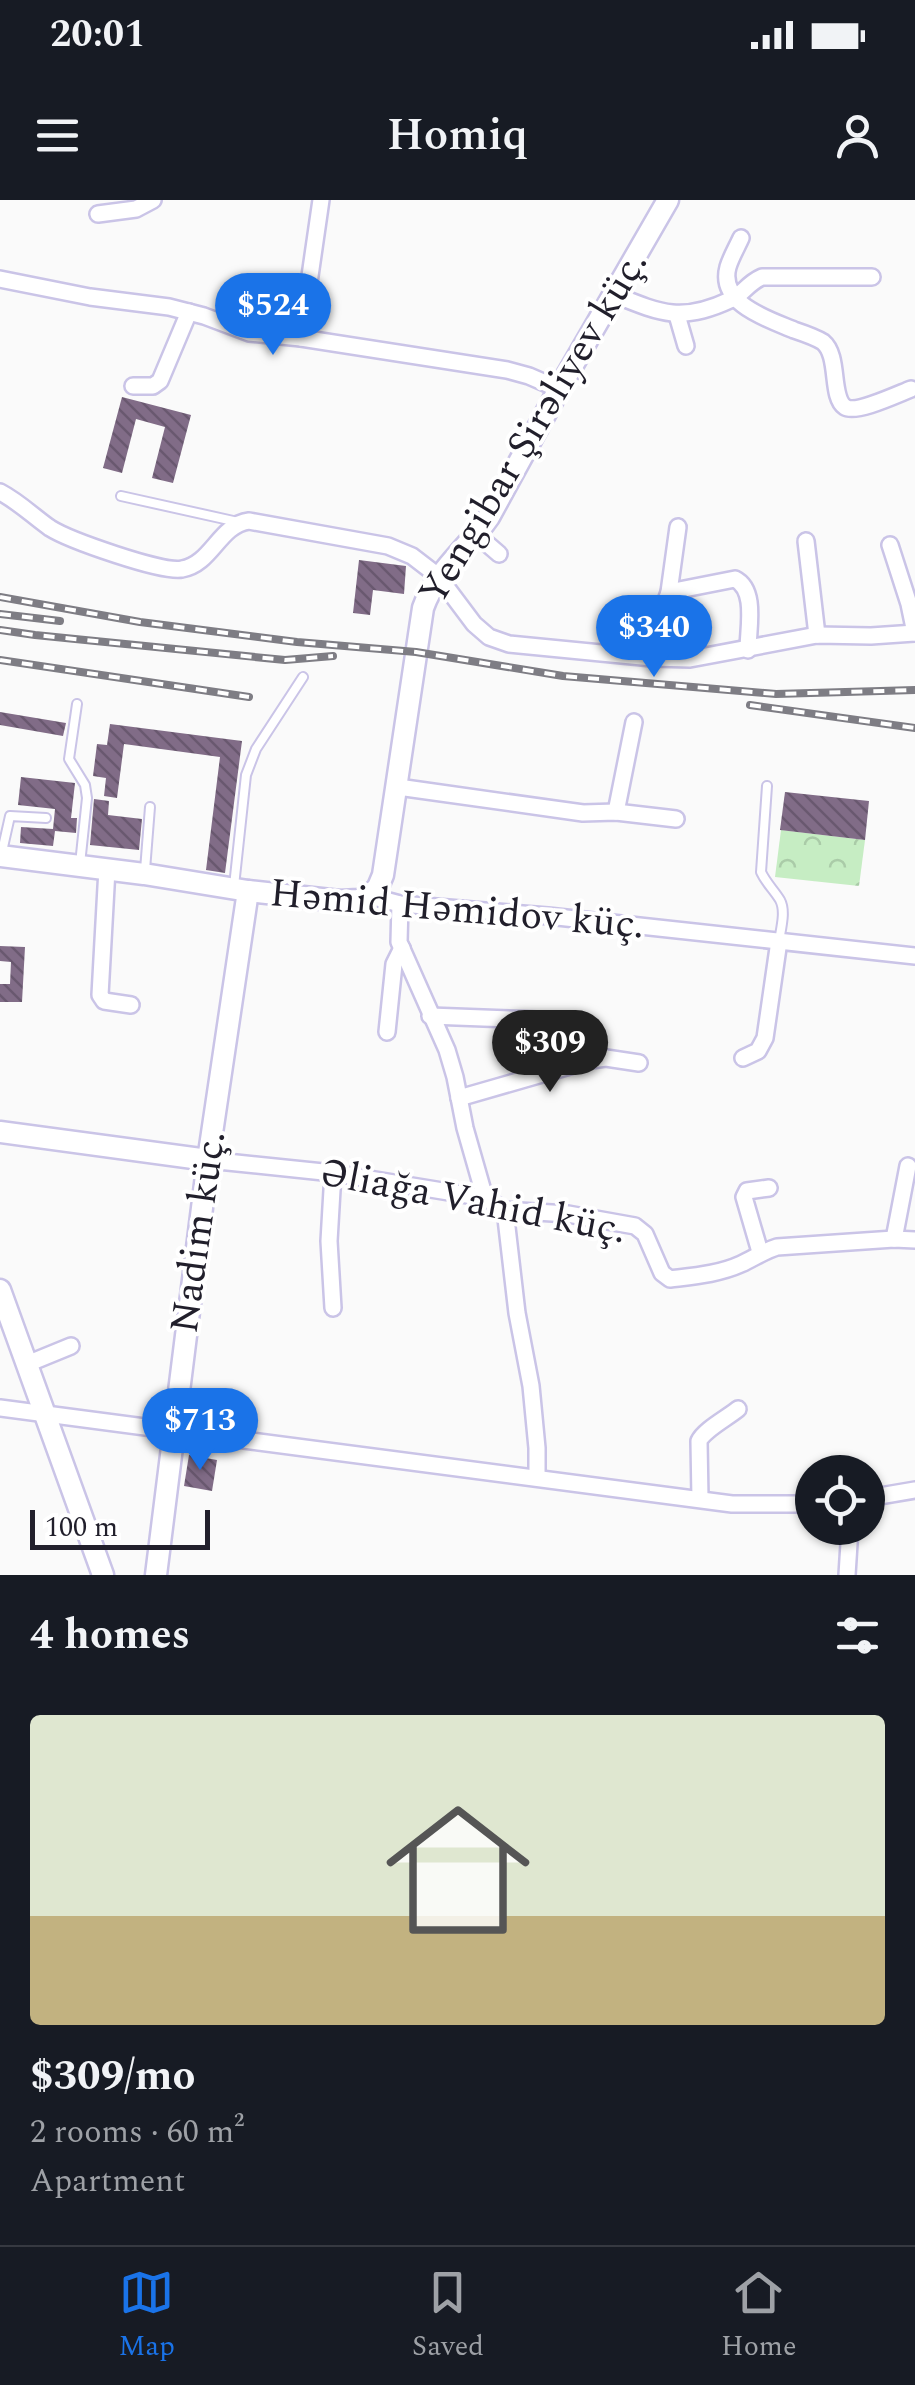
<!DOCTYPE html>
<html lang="en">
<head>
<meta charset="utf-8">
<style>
  :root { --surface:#171b24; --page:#242831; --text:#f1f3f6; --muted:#9ea1a6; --line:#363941; --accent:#1a73e8 }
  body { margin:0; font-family:Spectral,serif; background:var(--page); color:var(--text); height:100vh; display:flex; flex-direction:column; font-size:38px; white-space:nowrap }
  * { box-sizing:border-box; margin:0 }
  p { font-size:32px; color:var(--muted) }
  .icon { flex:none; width:55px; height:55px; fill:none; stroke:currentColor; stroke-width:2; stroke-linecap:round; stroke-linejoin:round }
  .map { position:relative; height:1375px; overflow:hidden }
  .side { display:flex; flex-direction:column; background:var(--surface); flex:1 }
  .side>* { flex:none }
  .fabs { position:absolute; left:795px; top:1255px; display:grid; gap:20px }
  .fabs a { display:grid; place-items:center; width:90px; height:90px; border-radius:50%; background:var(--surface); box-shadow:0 2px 8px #0004; font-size:50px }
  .scale { position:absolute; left:30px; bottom:25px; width:180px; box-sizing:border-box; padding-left:10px; border:5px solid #211f2b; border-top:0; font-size:28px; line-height:35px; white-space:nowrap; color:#211f2b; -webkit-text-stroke:8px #fff; paint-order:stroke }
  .price { position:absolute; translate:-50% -85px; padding:0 22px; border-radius:35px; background:var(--accent); color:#fff; font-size:32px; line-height:65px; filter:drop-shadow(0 2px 5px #0008) }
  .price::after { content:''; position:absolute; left:50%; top:60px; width:30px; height:22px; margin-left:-15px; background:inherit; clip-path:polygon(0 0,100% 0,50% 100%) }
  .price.current { background:#222; color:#fff }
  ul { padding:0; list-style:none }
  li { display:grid; align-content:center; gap:20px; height:530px; padding:0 30px }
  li+li { border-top:2px solid var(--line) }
  li span { display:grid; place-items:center; height:310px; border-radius:10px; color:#555 }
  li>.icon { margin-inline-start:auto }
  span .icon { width:180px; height:180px; fill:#fffc; stroke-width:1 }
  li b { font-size:42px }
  h2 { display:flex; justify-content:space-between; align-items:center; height:120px; padding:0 30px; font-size:42px }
  .status { display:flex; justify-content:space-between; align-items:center; height:70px; padding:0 50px; background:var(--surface); direction:ltr }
  .status svg { height:28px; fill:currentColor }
  header { display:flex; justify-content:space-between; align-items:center; height:130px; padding:0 30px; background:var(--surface); font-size:45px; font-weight:600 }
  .menu { display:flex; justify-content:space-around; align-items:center; height:140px; border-top:2px solid var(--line); background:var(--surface); font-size:28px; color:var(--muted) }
  .menu a { display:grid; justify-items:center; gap:5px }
  .menu .current { color:var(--accent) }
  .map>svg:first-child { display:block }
  .forest { fill:url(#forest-crowns) }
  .building { fill:url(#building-back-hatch) }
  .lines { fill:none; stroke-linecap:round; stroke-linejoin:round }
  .lane-casing { stroke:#cac4e7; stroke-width:12 }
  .street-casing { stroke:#cac4e7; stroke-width:20 }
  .secondary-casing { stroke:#cac4e7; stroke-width:25 }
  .lane { stroke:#fff; stroke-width:8 }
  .street { stroke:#fff; stroke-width:15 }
  .secondary { stroke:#fff; stroke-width:20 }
  .rail-casing { stroke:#7e7d84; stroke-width:8 }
  .rail { stroke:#fff; stroke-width:4; stroke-dasharray:11; stroke-linecap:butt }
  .labels { text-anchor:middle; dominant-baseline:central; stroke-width:8; stroke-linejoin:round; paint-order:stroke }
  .street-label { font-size:40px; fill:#211f2b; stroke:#fff }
</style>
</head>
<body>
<div class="status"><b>20:01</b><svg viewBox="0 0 49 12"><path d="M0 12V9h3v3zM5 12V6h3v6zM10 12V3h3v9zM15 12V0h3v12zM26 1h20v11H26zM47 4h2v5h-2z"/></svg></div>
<header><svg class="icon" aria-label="menu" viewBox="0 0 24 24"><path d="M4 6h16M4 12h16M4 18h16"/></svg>Homiq<svg class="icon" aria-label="person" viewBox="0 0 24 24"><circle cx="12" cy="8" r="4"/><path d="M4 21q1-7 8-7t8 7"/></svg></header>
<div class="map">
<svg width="915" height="1375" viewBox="0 0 915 1375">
  <defs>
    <pattern id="forest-crowns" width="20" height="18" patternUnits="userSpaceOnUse" patternTransform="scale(2.5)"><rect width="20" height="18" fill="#c6edc3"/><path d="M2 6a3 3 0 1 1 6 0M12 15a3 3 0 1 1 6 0" fill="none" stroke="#aacba8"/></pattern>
    <pattern id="building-back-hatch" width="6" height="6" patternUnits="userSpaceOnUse" patternTransform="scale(2.5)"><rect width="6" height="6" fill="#816c87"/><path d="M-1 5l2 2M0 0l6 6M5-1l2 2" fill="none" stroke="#69586f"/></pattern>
  </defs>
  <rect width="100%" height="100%" fill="#fafafa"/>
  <polygon class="forest" points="781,630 865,640 859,686 775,677"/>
  <g class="building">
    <polygon points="122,197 191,215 173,283 152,278 165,227 136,219 122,273 103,268"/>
    <polygon points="359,360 406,366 404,394 373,390 370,415 353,413"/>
    <polygon points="0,512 66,523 63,536 0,525"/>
    <polygon points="110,524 242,541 225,673 206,670 220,557 124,544 117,598 104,596 106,578 93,576 97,544 107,545"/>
    <polygon points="21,577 75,583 71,618 77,618 76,633 55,631 53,646 20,643 21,627 53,629 55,609 18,605"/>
    <polygon points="785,592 869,601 865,640 780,630"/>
    <polygon points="94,599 109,601 108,615 142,619 139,650 90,645"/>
    <polygon points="0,746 25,747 22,802 0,802 0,784 10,784 11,762 0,761"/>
    <polygon points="189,1255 217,1260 212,1291 184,1286"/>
  </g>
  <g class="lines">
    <defs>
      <g id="lane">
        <polyline points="121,296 238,322"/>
        <polyline points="77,504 69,559 85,585 87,598 80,664"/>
        <path d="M 767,586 L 761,672 C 766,683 774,690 780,700 C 786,711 781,728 779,741"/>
        <polyline points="1,656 10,616 46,618"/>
        <polyline points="145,670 150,607"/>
        <polyline points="234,686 246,575 256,549 303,477"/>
      </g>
      <g id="street">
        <polyline points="98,14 136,9 153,0"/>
        <path d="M 741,38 C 737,47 731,57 728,67 C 718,104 768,119 794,130 C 803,133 815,137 823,142 C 840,156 830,197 845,207 C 856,214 898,194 911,189"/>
        <polyline points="0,79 90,97 169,107 204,116 249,133 301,138 507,170 529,176 559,189"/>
        <path d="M 613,94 C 660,113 681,123 730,100 C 743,95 746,84 762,77 L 872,77"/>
        <polyline points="677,115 686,146"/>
        <polyline points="301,138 321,0"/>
        <polyline points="133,186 153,186 160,181 189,112"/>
        <path d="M 0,292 C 19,302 33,316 50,328 C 69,340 162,373 182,369 C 212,364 219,325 249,321 L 388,346 L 412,356 L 438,376 L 474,424 L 489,437 L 509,444 L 652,458 L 690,459 L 817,435 L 871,436 L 915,433"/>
        <polyline points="477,335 499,354"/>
        <polyline points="806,341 817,435"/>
        <polyline points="890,345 909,404 915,433"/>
        <path d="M 669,392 L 735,379 C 757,390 748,428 748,450"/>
        <polyline points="652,458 658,423 669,392 678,327"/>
        <polyline points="398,587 583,613 616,612 676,619"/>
        <polyline points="616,612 634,522"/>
        <polyline points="107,669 100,795 104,801 131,805"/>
        <polyline points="370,696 400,704 548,716 915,756"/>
        <polyline points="400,704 399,742 447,850 455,877 465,928 485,998"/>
        <polyline points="430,816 537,820"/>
        <polyline points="387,832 394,764 402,748"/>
        <polyline points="743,858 758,851 765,838 779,741"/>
        <polyline points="459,898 591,860 606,858 639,863"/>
        <path d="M 208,960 L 333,973 L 485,998 L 505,1010 L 568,1014 L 635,1026 L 645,1034 L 662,1073 L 670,1079 C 694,1076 719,1074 741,1064 C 754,1058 764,1051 777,1047 L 894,1039 L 915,1040"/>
        <polyline points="505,1010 517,1113 531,1186 537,1248 537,1277"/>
        <polyline points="894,1039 908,966"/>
        <polyline points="760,1052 744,997 747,991 769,988"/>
        <polyline points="333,1108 329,1041 333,973"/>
        <polyline points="27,1164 71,1146"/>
        <polyline points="0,1208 732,1304 812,1304"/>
        <polyline points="868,1298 915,1290"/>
        <path d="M 700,1299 L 699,1241 C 704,1230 727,1218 738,1209"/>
        <polyline points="847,1375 850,1328"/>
      </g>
      <g id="secondary">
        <path d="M 0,656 L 144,674 L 248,691 L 340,701 L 358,700 L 370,696 L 378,687 L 383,675 L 423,408 C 436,371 467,349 489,317 L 559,189 L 668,0"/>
        <polyline points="0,932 208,960"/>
        <polyline points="0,1090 103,1375"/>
        <polyline points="156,1375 208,960 248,691"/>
      </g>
    </defs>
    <use href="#lane" class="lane-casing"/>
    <use href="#street" class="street-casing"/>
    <use href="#secondary" class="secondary-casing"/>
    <use href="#lane" class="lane"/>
    <use href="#street" class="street"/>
    <use href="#secondary" class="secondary"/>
    <defs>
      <g id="rail">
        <polyline points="0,397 140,422 297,442 416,452 563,476 776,494 915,490"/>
        <polyline points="0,414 60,421"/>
        <polyline points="0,430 35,435 285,460 333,456"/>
        <polyline points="0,460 249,497"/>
        <polyline points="750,505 915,528"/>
      </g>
    </defs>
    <use href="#rail" class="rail-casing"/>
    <use href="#rail" class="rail"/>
  </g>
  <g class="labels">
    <g class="street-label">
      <text transform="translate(534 228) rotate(-59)">Yengibar Şirəliyev küç.</text>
      <text transform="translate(457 710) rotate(5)">Həmid Həmidov küç.</text>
      <text transform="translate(473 1002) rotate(11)">Əliağa Vahid küç.</text>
      <text transform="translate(199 1032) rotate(-82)">Nadim küç.</text>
    </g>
  </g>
</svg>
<div class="fabs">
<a><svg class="icon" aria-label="locate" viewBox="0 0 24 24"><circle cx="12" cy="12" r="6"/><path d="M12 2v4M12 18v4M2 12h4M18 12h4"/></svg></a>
</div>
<div class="scale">100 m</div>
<b class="price" style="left:273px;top:158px">$524</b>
<b class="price" style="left:654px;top:480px">$340</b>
<b class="price current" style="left:550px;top:895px">$309</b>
<b class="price" style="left:200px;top:1273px">$713</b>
</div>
<section class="side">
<h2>4 homes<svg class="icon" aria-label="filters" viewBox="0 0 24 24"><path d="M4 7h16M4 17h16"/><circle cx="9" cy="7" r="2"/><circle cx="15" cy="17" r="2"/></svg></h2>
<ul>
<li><span style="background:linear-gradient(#dfe7d0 65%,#c2b280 0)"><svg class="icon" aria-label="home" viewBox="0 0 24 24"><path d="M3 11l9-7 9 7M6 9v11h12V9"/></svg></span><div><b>$309/mo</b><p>2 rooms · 60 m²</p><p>Apartment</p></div></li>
</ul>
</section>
<nav class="menu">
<a class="current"><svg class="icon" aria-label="map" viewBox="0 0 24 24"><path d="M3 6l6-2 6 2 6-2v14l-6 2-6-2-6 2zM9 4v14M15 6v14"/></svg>Map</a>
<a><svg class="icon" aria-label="saved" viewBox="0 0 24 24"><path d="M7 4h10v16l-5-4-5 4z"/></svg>Saved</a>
<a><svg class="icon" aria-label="home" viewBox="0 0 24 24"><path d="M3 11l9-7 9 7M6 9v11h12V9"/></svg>Home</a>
</nav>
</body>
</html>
